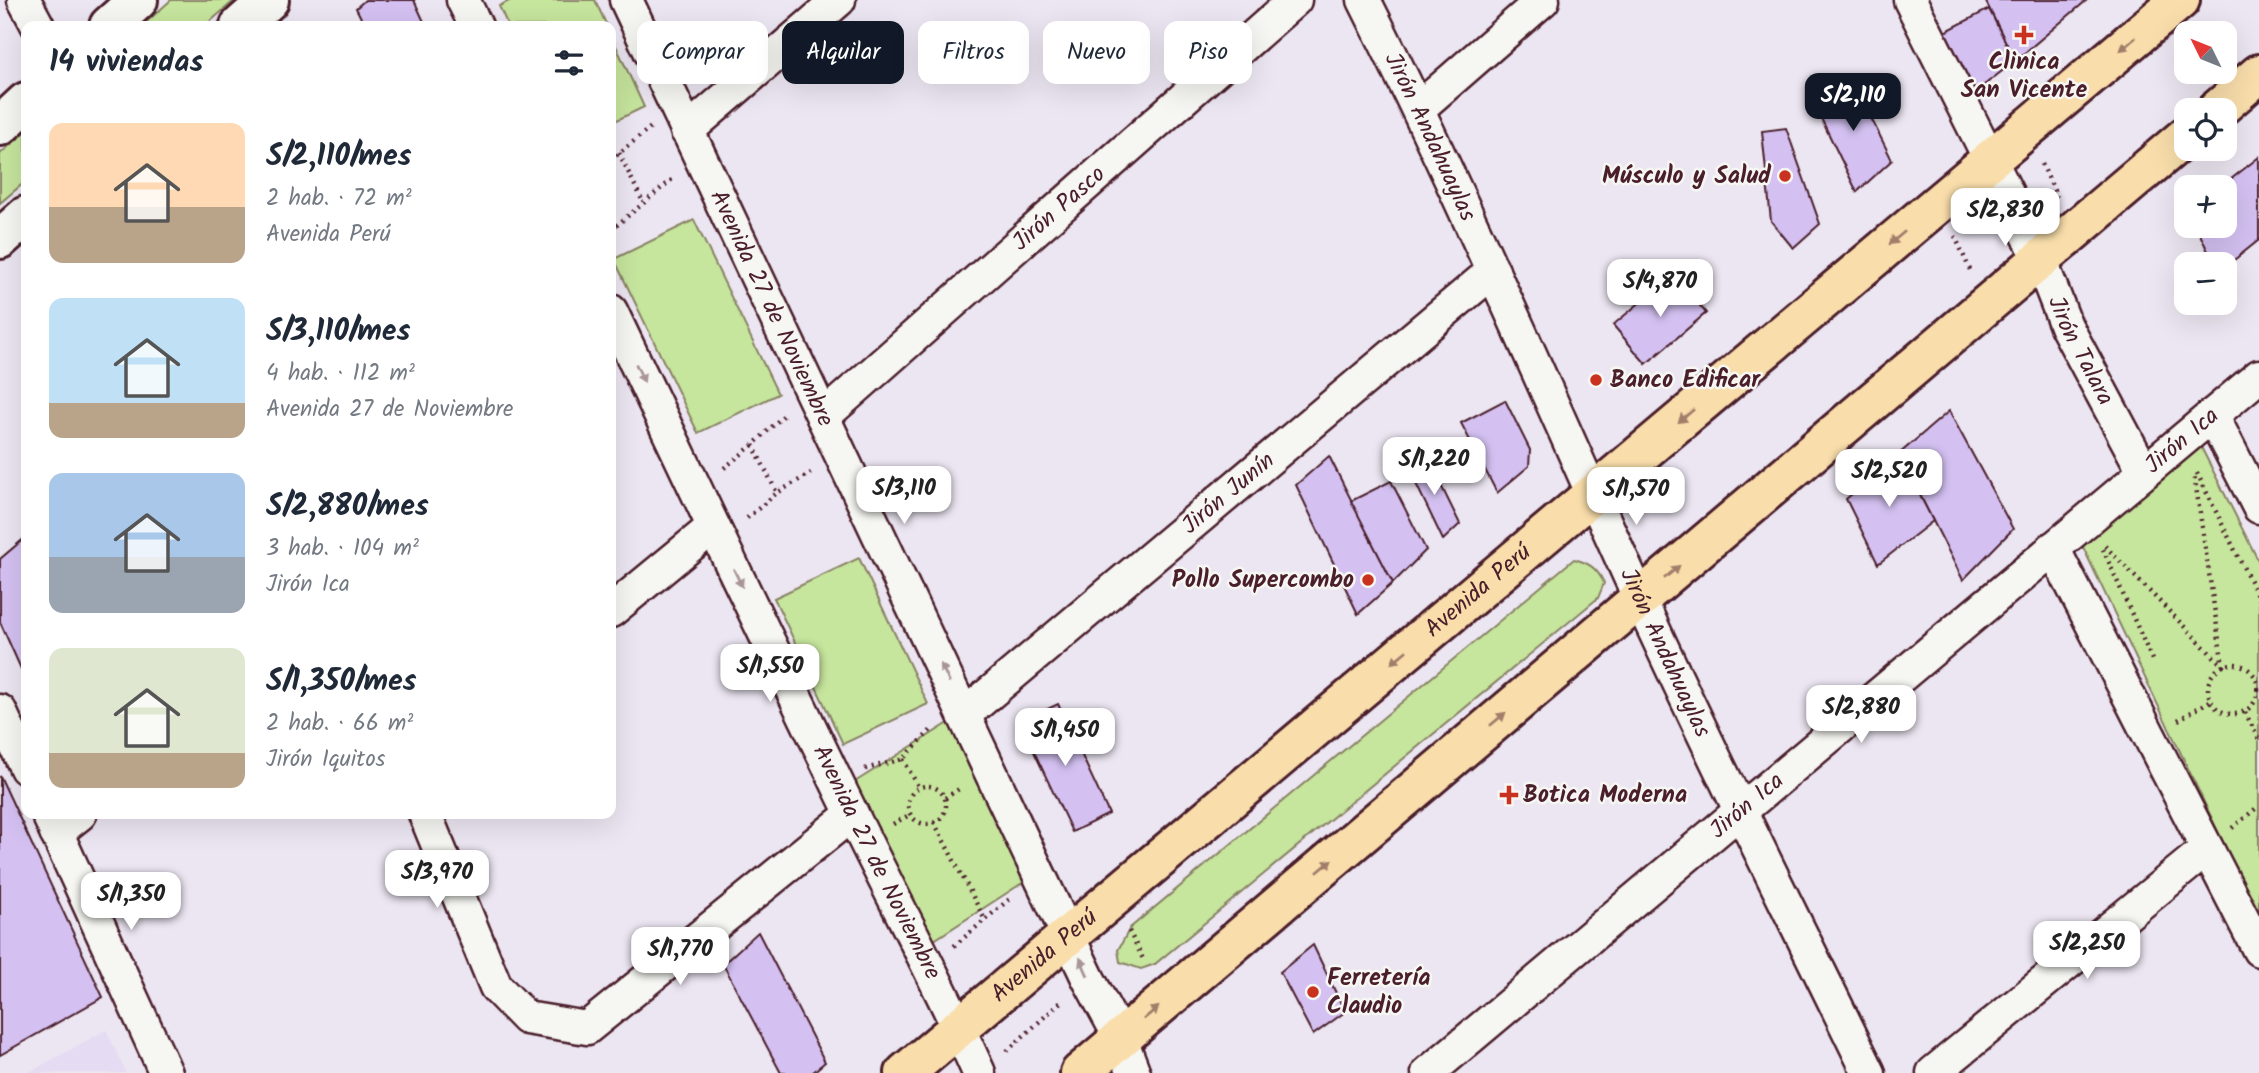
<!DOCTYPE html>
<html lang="es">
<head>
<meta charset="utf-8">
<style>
  :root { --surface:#fff; --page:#f2f2f3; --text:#1f2937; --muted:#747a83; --accent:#111827 }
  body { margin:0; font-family:Kalam,sans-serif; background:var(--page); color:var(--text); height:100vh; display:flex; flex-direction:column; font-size:26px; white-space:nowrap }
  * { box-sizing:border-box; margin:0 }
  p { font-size:23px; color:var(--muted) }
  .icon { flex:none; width:38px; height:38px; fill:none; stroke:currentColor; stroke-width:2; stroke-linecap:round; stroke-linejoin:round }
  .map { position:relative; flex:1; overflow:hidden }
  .details { position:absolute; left:21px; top:21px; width:595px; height:798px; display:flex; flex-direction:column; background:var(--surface); border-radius:14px; box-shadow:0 7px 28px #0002 }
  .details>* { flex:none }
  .hud { position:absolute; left:637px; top:21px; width:665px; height:63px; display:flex; gap:14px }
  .needle { width:46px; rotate:313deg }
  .fabs { position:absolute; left:2174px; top:21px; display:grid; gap:14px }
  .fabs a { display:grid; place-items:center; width:63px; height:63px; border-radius:14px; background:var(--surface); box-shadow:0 7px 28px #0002; font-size:35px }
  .price { position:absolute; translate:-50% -60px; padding:0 16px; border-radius:14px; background:#fff; color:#222; font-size:23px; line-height:46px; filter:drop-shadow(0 2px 4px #0008) }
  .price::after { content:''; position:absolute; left:50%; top:42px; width:21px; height:16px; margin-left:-10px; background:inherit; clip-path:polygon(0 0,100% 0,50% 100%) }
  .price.current { background:var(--accent); color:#fff }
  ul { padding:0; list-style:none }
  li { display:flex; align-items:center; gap:21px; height:175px; padding:0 28px }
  li span { display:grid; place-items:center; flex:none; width:196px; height:140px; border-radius:14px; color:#555 }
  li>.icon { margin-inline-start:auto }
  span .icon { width:84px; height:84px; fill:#fffc; stroke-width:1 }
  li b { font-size:30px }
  h2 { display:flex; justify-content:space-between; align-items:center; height:84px; padding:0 28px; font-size:30px }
  .pill { padding:0 24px; border-radius:14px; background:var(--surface); box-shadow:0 7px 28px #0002; font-size:24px; line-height:63px }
  .pill.current { background:var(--accent); color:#fff }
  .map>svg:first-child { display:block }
  .built { fill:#e5dbf2 }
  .green { fill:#c6e59d; stroke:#888264; stroke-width:2 }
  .building { fill:#d4c1f2; stroke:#4a1f2b; stroke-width:2 }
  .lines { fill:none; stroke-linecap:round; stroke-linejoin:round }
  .minor-casing { stroke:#4a1f2b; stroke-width:37 }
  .secondary-casing { stroke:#4a1f2b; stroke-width:44 }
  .primary-casing { stroke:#4a1f2b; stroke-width:44 }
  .path { stroke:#4a1f2b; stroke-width:4.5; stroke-dasharray:2 5; stroke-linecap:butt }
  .minor { stroke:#f6f6f2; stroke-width:32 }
  .secondary { stroke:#f6f6f2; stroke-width:38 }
  .primary { stroke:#f9deab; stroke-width:38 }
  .oneway { fill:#a27e6b }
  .oneway2 { fill:#a99598 }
  .poi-dot { fill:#c8321e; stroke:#f6f6f2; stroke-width:2.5 }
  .labels { text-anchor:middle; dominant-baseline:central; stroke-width:5; stroke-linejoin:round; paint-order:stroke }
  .poi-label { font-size:24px; font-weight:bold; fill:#4a1f2b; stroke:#f6f6f2; text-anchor:start }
  .street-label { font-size:24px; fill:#4a1f2b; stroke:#f6f6f2 }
</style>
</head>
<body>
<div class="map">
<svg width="2259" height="1073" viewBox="0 0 2259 1073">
  <rect width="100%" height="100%" fill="#ece6f2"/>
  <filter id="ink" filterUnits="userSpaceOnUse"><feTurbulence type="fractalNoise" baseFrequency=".0143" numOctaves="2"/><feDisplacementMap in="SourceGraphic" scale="14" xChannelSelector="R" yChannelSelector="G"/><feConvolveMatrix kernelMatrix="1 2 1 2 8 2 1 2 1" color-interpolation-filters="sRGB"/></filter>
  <g filter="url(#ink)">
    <polygon class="built" points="106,1030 126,1073 28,1073"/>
    <g class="green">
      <polygon points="171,0 235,0 205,26 142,26"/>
      <polygon points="511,0 595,0 607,26 508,26 499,6"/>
      <polygon points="611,35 644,107 611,123"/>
      <polygon points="26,131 26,181 0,203 0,154"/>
      <polygon points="694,220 778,394 698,433 614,259"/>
      <polygon points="2200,445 2259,562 2259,918 2082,545"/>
      <polygon points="859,558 928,704 843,744 774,598"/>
      <path d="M 1574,559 C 1589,563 1597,568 1604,583 L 1598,598 L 1155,964 L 1141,969 L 1120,962 L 1118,950 L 1130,928 Z"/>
      <polygon points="952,721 1027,880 931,942 850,785"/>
    </g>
    <g class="building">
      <polygon points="365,0 414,0 426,26 365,26 356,8"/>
      <polygon points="1985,0 2087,0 2015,61"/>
      <polygon points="1989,9 2015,61 1979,89 1963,91 1935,37"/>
      <polygon points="1852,80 1892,160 1857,192 1812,100"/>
      <polygon points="1786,128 1820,224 1793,248 1771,221 1762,131"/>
      <polygon points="2259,157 2259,240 2224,268 2224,264 2214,264 2196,226 2224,226 2224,187 2221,187"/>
      <polygon points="1674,274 1706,313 1646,364 1613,325"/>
      <polygon points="1505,400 1530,450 1529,466 1497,493 1461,423"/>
      <polygon points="1949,411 2013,529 1963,580 1899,454"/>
      <polygon points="1899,454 1933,521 1878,564 1846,499"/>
      <polygon points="1329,456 1393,583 1358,614 1296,485"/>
      <polygon points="1427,457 1460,524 1443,540 1408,467"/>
      <polygon points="1391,481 1426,550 1393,583 1351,501"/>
      <polygon points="26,537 26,680 0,622 0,559"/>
      <polygon points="1058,704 1109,814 1072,832 1020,722"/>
      <polygon points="0,776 103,997 0,1055"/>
      <polygon points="758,932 825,1062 812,1073 781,1073 723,964"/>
      <polygon points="1313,945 1345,1012 1313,1035 1280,972"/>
    </g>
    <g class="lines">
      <defs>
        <g id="minor">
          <polyline points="24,0 38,26"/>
          <polyline points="463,0 476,26"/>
          <path id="s1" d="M 626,0 L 1088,978 L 1121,1039 L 1134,1073"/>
          <path id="s2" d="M 1364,0 C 1462,195 1548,396 1638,595 C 1711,756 1792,914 1869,1073"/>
          <path id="s3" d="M 1910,0 L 2040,259 L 2066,326 L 2144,472"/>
          <polyline points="1418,109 1543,0"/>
          <polyline points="687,131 839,0"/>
          <path id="s4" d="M 611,311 C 690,479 770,645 851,812 C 893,899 940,984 979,1073"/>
          <polyline points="2212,415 2259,507"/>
          <path id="s5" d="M 823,417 L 1295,0"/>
          <polyline points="2053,548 2259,950"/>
          <polyline points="611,611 713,527"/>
          <polyline points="0,711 26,768"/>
          <path id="s6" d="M 964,715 L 1493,271"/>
          <polyline points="48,814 166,1073"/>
          <polyline points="425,814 496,987 526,1018 587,1028 852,814"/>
          <polyline points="56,833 80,814"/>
          <path id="s7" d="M 1428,1073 L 2259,376"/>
          <polyline points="1933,1073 2207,849"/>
        </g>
        <g id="secondary">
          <polyline points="109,26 138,0"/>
          <polyline points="240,26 269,0"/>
          <polyline points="0,126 26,102"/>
          <polyline points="0,239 26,216"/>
        </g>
        <g id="primary">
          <polyline points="2217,110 2259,74"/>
          <path id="s8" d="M 905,1073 L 2180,0"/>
          <polyline points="1080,1073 2186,136"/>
        </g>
      </defs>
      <use href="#minor" class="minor-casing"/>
      <use href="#secondary" class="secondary-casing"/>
      <use href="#primary" class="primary-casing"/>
      <g class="path">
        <polyline points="619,153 643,202"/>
        <polyline points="611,160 651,127"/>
        <polyline points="2042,164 2057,197"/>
        <polyline points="611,230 675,177"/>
        <polyline points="1955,236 1970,270"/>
        <polyline points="753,445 777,493"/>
        <polyline points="724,468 753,445 785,414"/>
        <polyline points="2197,473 2259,599"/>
        <polyline points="1656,486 1670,511"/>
        <polyline points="747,518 777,493 811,473"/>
        <polyline points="2105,546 2223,666 2194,474"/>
        <polyline points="2103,549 2153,662"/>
        <circle cx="2233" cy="689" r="25"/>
        <polyline points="2245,712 2259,740"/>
        <polyline points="2178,720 2210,701"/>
        <polyline points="903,759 919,788"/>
        <polyline points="865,769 903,759 933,728"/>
        <circle cx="927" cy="805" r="19"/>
        <polyline points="945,798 962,787"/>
        <polyline points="934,822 985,920"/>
        <polyline points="893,824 911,814"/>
        <polyline points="2232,828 2259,806"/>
        <polyline points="1129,931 1144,961"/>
        <polyline points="954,946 1012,897"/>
        <polyline points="1007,1051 1062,1001"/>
      </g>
      <use href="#minor" class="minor"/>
      <use href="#secondary" class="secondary"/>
      <use href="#primary" class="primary"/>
    </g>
    <defs><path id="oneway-solid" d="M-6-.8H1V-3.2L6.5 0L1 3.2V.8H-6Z" transform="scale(1.75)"/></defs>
    <g class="oneway">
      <use href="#oneway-solid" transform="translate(2128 44) rotate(140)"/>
      <use href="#oneway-solid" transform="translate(1897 238) rotate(140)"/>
      <use href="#oneway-solid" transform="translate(1686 416) rotate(140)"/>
      <use href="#oneway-solid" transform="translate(1672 572) rotate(-40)"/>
      <use href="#oneway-solid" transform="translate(1399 657) rotate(140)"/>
      <use href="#oneway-solid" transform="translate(1498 719) rotate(-40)"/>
      <use href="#oneway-solid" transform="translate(1325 866) rotate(-40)"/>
      <use href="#oneway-solid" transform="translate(1151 1013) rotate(-40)"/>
    </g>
    <g class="oneway2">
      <use href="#oneway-solid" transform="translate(640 373) rotate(65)"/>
      <use href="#oneway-solid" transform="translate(738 578) rotate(64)"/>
      <use href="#oneway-solid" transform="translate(945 673) rotate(-115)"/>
      <use href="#oneway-solid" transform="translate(1084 967) rotate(-114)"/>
    </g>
  </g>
  <g class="poi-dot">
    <path d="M2020.5 24.5h7v7h7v7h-7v7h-7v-7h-7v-7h7z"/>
    <circle cx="1785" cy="176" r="7"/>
    <circle cx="1596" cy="380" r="7"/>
    <circle cx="1368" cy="580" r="7"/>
    <path d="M1505.5 784.5h7v7h7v7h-7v7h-7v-7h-7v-7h7z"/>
    <circle cx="1313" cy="992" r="7"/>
  </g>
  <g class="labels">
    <g class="poi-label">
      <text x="2024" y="62" text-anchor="middle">Clinica<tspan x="2024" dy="28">San Vicente</tspan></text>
      <text x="1771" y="176" text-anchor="end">Músculo y Salud</text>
      <text x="1610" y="380">Banco Edificar</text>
      <text x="1354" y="580" text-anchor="end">Pollo Supercombo</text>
      <text x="1523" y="795">Botica Moderna</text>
      <text x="1327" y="978">Ferretería<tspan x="1327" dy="28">Claudio</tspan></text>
    </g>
    <g class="street-label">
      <text stroke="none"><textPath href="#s2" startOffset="152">Jirón Andahuaylas</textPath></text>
      <text stroke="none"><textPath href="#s5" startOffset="315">Jirón Pasco</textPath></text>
      <text stroke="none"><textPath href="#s1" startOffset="341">Avenida 27 de Noviembre</textPath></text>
      <text stroke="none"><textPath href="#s3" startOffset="390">Jirón Talara</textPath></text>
      <text stroke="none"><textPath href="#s7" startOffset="984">Jirón Ica</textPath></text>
      <text stroke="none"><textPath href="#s6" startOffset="345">Jirón Junín</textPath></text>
      <text stroke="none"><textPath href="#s8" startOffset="749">Avenida Perú</textPath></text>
      <text stroke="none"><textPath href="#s2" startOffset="719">Jirón Andahuaylas</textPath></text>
      <text stroke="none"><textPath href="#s7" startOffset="416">Jirón Ica</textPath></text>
      <text stroke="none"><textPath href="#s4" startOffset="612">Avenida 27 de Noviembre</textPath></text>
      <text stroke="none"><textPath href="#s8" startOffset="182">Avenida Perú</textPath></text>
    </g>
  </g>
</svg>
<div class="fabs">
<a><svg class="needle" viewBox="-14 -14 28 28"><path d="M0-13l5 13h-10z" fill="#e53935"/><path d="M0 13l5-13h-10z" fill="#747a83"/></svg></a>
<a><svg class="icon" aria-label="locate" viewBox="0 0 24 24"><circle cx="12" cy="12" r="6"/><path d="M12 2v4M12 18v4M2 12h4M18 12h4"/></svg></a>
<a>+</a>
<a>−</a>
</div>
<b class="price current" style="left:1853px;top:133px">S/2,110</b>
<b class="price" style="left:2005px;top:248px">S/2,830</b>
<b class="price" style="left:1660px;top:319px">S/4,870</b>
<b class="price" style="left:1434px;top:497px">S/1,220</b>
<b class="price" style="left:1889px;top:509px">S/2,520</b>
<b class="price" style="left:904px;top:526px">S/3,110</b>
<b class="price" style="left:1636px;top:527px">S/1,570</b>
<b class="price" style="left:770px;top:704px">S/1,550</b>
<b class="price" style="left:1861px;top:745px">S/2,880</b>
<b class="price" style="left:1065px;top:768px">S/1,450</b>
<b class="price" style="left:437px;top:910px">S/3,970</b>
<b class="price" style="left:131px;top:932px">S/1,350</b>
<b class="price" style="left:2087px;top:981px">S/2,250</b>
<b class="price" style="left:680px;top:987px">S/1,770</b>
<div class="hud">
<a class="pill">Comprar</a>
<a class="pill current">Alquilar</a>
<a class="pill">Filtros</a>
<a class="pill">Nuevo</a>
<a class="pill">Piso</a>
</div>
<section class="details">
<h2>14 viviendas<svg class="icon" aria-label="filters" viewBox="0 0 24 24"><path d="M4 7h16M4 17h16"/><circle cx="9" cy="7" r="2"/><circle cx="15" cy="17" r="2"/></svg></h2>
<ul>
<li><span style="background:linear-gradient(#ffd9b3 60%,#b9a48a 0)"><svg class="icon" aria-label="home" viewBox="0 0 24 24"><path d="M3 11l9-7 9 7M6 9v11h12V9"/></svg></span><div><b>S/2,110/mes</b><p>2 hab. · 72 m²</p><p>Avenida Perú</p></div></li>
<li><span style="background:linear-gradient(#bfe0f5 75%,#b9a48a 0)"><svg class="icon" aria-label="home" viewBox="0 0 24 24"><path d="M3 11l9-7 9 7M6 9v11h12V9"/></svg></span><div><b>S/3,110/mes</b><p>4 hab. · 112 m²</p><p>Avenida 27 de Noviembre</p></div></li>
<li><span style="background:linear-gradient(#a9c7e8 60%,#9aa5b1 0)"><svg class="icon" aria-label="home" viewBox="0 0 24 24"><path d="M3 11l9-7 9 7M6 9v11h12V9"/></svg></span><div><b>S/2,880/mes</b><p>3 hab. · 104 m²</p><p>Jirón Ica</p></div></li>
<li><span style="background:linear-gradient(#dfe7d0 75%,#b9a48a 0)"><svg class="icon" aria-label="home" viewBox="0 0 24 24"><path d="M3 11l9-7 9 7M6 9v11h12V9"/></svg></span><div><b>S/1,350/mes</b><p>2 hab. · 66 m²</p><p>Jirón Iquitos</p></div></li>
</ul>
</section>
</div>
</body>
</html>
